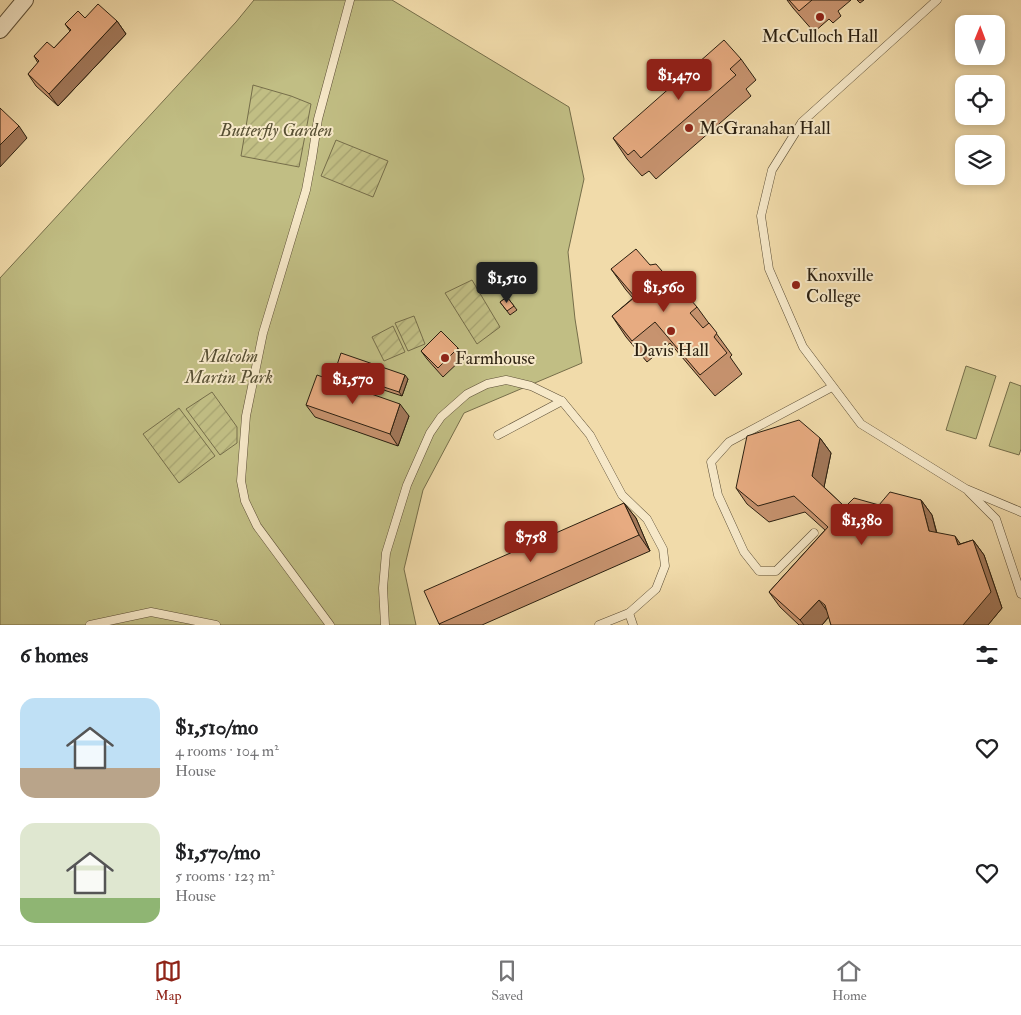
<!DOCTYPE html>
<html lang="en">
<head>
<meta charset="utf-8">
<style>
  :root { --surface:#fff; --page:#f6f6f6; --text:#202124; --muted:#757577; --line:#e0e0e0; --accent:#8f2418 }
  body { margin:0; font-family:"IM FELL Double Pica",serif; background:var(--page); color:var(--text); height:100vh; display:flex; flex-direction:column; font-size:19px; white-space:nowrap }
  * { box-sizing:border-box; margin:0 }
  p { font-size:16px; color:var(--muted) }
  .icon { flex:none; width:28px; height:28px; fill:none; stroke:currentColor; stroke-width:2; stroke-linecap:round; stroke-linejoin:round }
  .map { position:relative; height:625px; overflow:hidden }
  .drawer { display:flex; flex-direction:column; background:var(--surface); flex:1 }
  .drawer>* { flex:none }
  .needle { width:32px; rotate:1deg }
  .buttons { position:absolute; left:955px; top:15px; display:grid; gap:10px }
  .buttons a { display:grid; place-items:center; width:50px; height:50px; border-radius:10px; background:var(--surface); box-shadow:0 2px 8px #0003; font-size:25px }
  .price { position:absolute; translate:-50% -42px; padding:0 11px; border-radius:5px; background:var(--accent); color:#fff; font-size:16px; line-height:32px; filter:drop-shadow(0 1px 2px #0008) }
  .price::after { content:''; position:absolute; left:50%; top:30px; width:15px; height:11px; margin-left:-8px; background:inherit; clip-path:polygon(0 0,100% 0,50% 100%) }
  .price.current { background:#222; color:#fff }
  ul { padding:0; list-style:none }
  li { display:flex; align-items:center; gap:15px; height:125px; padding:0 20px }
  li span { display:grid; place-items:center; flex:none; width:140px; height:100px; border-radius:15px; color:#555 }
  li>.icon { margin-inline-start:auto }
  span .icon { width:60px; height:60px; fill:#fffc; stroke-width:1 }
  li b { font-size:21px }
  h2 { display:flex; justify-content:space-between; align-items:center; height:60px; padding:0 20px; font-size:21px }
  .menu { display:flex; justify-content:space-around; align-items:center; height:70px; border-top:1px solid var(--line); background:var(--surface); font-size:14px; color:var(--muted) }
  .menu a { display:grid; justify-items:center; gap:2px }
  .menu .current { color:var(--accent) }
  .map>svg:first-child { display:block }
  .park { fill:#c1be84; stroke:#766e4a }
  .garden { fill:url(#garden-furrows); stroke:#766e4a }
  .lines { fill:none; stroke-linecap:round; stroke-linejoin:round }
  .lane-casing { stroke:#5c4e36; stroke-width:9 }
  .street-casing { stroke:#5c4e36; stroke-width:18 }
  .lane { stroke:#f6e8c8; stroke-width:8 }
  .street { stroke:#f6e8c8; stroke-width:16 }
  .wall { fill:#c7936f; stroke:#2a1f10 }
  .shaded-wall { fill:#a2785a; stroke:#2a1f10 }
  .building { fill:#e7ab81; stroke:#2a1f10 }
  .poi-dot { fill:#8f2418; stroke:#f6e8c8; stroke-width:2 }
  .labels { text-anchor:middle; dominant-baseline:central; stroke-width:4; stroke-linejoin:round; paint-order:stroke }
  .poi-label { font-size:18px; fill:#2a1f10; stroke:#f6e8c8; text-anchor:start }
  .park-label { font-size:18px; font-style:italic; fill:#574f33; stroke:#f6e8c8 }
</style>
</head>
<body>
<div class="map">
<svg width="1021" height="625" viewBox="0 0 1021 625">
  <defs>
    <pattern id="garden-furrows" width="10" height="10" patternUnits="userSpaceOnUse" patternTransform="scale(1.25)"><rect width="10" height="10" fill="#c1be84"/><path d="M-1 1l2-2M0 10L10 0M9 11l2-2" fill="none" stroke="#a6a371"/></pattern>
  </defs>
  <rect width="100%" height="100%" fill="#f1dbaa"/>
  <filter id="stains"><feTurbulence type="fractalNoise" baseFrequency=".004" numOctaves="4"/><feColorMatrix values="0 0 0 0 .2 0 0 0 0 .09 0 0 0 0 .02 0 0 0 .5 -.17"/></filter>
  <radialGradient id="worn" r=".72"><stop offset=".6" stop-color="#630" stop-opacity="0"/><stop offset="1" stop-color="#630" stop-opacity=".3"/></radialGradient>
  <g class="park">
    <polygon points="254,0 392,0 569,107 584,179 568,252 575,319 582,363 464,413 423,490 404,569 416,625 0,625 0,278 236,22"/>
    <polygon points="966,366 996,376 976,439 946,430"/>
    <polygon points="1010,382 1021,386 1021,449 1019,455 989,446"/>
  </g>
  <g class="garden">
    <polygon points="253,85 291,96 311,104 299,167 241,156"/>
    <polygon points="336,140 388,161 373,197 321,176"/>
    <polygon points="472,280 500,327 477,344 445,293"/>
    <polygon points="414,316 425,344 408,351 395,323"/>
    <polygon points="393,326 405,352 384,361 372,337"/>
    <polygon points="212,392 237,427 237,443 220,455 186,409"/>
    <polygon points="179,408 215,456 179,483 143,434"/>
  </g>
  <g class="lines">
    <defs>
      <g id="lane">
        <polyline points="937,0 802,122 772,170 761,216 769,269 803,347 861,424 966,489 1021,512"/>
        <polyline points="498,435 562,401"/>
        <polyline points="969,492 996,519 1021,594"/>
        <polyline points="814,533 776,571 759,571 744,552 718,495 711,462 729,442 832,387"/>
        <polyline points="90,625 151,612 216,625"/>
        <polyline points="330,625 257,526 245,501 241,481 246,416 263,333 306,190 312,158 318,119 350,0"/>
        <polyline points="385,625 383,588 386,553 407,485 430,433 441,417 467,394 487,384 506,380 531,386 562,401 590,435 622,495 647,519 663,549 665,566 656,589 629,613 633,625"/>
        <polyline points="599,625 629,613"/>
      </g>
      <polyline id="street" points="0,30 25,0"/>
    </defs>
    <use href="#lane" class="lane-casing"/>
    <use href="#street" class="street-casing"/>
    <use href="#lane" class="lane"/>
    <use href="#street" class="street"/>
  </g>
  <g class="wall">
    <polygon points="787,0 851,0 838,11 841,16 833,23 829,19 814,32 793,8"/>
    <polygon points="857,0 864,0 860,3"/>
    <polygon points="85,18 117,21 126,34 58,106 36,86 28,74 38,63 34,56 54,48 70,31 65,24"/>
    <polygon points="741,59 756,80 746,89 751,96 656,179 649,171 642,176 627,159 613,138"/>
    <polygon points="650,265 662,271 675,289 697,307 732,355 730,357 742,374 715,396 670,343 647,362 626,337 612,316 633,298 626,290 611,269"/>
    <polygon points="507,297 517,310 510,315 500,302"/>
    <polygon points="458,348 464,357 443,377 427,359 421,351"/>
    <polygon points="335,371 408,379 402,396 338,375"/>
    <polygon points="306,405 409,416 398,446 315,417"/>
    <polygon points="820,438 831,453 824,487 845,507 879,505 921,500 932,515 937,533 960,544 973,540 984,555 1002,608 988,625 831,625 829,617 822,625 799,625 780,607 769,592 825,530 805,512 769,522 747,504 736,488"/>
    <polygon points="624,503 636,518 650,551 482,625 440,625 439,624"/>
  </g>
  <g class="shaded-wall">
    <polygon points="117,21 126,34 58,106 49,94"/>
    <polygon points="19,126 27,138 0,167 0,145"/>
    <polygon points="405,375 408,379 402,396 399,392"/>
    <polygon points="400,404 409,416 398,446 390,434"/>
    <polygon points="820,438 831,453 823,492 812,476"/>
    <polygon points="921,500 932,515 940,547 929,531"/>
    <polygon points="624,503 636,518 650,551 639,535"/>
    <polygon points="955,536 966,552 958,545"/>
    <polygon points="973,540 984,555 1002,608 988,625 963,625"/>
    <polygon points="819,600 830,615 822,625 804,625 800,620"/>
  </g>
  <g class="building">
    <polygon points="789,0 812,0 799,11"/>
    <polygon points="98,4 117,21 49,94 28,74 39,61 34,56 47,42 54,48 71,30 65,24 78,11 85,18"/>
    <polygon points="724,40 741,59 730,69 736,75 641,158 634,150 628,155 613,138"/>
    <polygon points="0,108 19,126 0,145"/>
    <polygon points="636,249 650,265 656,264 662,271 657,274 672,292 679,286 697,307 690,313 703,328 709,323 717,333 714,337 727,353 700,375 655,322 632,341 612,316 635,297 611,269"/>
    <polygon points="507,297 514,306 507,311 500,302"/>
    <polygon points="441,331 458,348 438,368 421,351"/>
    <polygon points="341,353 405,375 399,392 335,371"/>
    <polygon points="317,375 400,404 390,434 306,405"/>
    <polygon points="799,420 820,438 812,476 845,507 854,498 879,505 890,492 921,500 929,531 955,536 958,545 973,540 991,592 963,625 831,625 825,605 819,600 800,620 769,592 828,527 794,496 758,506 736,488 747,436"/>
    <polygon points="624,503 639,535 439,624 424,591"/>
  </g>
  <g class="poi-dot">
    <circle cx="820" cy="17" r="5"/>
    <circle cx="689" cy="128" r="5"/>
    <circle cx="796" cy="285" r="5"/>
    <circle cx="671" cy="331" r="5"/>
    <circle cx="445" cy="358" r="5"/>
  </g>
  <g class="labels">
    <g class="poi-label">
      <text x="820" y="36" text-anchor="middle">McCulloch Hall</text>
      <text x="699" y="128">McGranahan Hall</text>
      <text x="806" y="275">Knoxville<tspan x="806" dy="21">College</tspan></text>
      <text x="671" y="350" text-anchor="middle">Davis Hall</text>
      <text x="455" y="358">Farmhouse</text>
    </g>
    <g class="park-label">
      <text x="276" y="130">Butterfly Garden</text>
      <text x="229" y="356">Malcolm<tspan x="229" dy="21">Martin Park</tspan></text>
    </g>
  </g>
  <rect width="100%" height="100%" filter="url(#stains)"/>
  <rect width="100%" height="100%" fill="url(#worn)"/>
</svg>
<div class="buttons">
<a><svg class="needle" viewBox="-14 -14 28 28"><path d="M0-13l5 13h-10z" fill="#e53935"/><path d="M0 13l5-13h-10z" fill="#757577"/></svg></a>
<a><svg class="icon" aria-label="locate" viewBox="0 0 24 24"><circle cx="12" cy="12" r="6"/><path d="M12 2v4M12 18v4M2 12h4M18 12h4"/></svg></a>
<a><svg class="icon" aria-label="layers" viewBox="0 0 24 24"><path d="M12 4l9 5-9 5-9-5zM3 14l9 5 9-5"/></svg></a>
</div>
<b class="price" style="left:679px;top:101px">$1,470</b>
<b class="price current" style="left:507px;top:304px">$1,510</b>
<b class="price" style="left:664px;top:313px">$1,560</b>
<b class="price" style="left:353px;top:405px">$1,570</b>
<b class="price" style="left:862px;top:546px">$1,380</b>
<b class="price" style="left:531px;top:563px">$758</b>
</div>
<section class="drawer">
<h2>6 homes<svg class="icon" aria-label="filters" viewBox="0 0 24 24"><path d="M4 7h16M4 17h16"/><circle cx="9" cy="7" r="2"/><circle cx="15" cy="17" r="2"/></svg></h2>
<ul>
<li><span style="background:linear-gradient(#bfe0f5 70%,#b9a48a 0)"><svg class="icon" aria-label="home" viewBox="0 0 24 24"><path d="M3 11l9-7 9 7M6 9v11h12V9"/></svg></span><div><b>$1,510/mo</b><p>4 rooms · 104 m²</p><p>House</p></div><svg class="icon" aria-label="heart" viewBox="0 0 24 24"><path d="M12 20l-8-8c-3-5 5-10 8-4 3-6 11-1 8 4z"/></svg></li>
<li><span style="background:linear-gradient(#dfe7d0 75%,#8fb573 0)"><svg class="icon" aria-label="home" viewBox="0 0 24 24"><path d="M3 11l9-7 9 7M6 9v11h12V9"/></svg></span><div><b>$1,570/mo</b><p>5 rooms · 123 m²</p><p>House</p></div><svg class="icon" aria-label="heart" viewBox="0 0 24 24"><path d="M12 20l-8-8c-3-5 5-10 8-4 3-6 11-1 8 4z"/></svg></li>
</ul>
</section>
<nav class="menu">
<a class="current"><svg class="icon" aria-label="map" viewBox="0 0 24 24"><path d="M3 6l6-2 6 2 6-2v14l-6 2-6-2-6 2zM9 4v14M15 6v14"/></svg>Map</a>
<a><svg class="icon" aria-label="saved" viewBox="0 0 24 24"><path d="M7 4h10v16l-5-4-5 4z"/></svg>Saved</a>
<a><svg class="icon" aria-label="home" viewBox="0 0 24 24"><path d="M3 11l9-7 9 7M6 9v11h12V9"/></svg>Home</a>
</nav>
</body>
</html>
